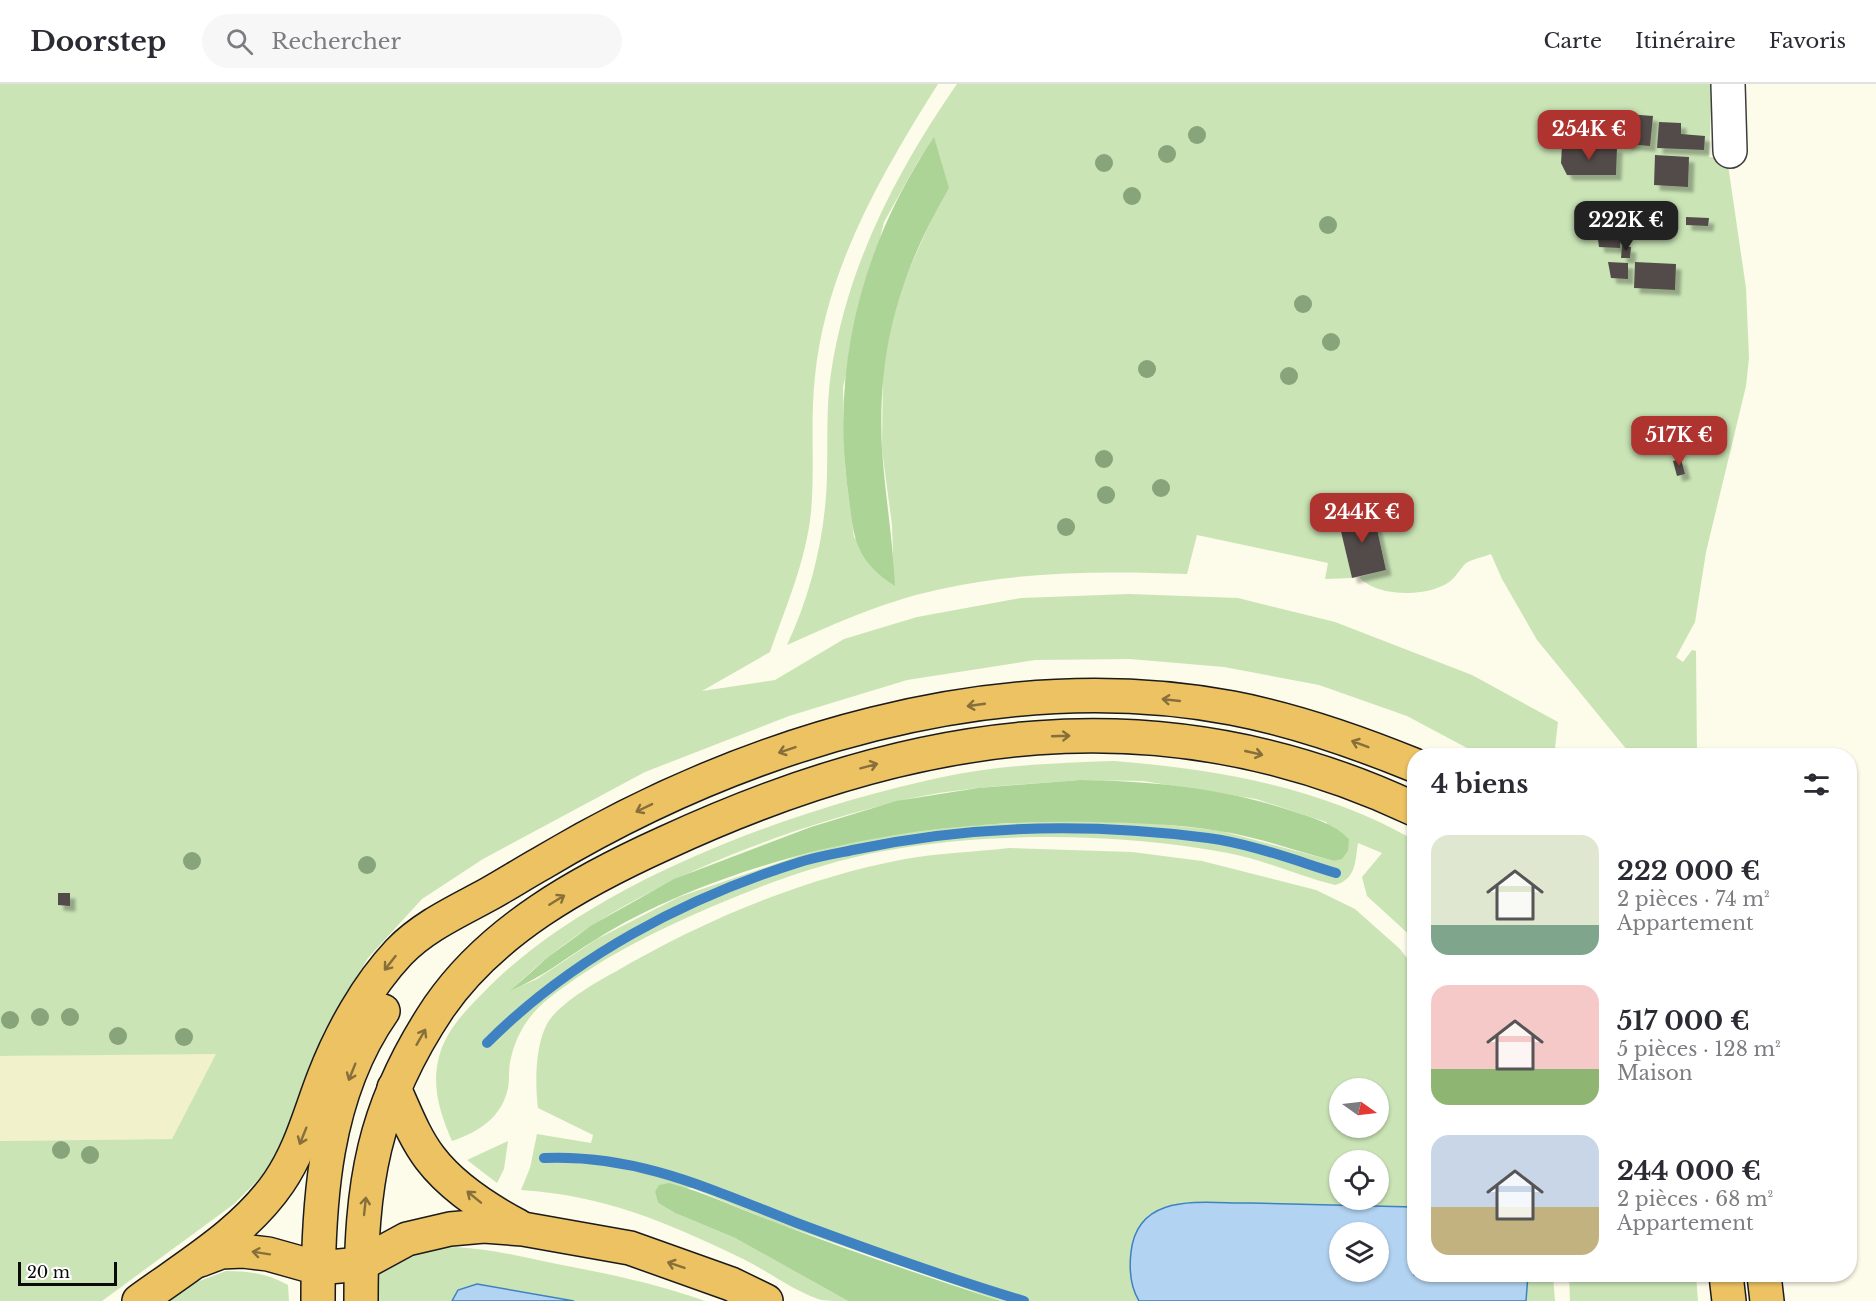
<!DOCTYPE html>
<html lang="fr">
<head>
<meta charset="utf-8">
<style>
  :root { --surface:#fff; --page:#f7f7f7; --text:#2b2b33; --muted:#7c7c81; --line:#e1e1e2; --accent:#af332e }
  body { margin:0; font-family:"Libre Baskerville",serif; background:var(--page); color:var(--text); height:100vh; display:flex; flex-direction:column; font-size:22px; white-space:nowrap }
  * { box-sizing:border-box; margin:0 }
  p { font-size:20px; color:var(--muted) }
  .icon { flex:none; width:33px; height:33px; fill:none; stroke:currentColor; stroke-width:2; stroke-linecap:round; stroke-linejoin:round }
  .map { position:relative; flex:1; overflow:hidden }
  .sheet { position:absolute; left:1407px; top:664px; width:450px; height:534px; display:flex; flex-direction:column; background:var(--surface); border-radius:24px; box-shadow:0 2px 4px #0004 }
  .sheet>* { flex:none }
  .needle { width:39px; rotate:104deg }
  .controls { position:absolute; left:1329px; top:994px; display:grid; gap:12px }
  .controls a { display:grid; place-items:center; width:60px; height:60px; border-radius:50%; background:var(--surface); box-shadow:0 2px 4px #0004; font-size:30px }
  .scale { position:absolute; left:18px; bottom:15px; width:99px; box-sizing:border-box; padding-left:6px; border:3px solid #0a0a0a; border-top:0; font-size:16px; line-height:21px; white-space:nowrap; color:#0a0a0a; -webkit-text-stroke:4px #fff; paint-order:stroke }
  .price { position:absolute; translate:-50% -51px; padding:0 14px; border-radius:12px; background:var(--accent); color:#fff; font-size:20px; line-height:39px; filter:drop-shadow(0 2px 3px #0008) }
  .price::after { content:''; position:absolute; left:50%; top:36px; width:18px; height:14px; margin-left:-9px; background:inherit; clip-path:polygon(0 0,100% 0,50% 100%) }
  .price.on { background:#222; color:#fff }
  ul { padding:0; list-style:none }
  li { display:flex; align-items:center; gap:18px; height:150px; padding:0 24px }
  li span { display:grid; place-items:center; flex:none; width:168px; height:120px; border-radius:18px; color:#555 }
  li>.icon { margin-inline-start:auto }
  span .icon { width:72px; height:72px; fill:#fffc; stroke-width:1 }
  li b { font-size:26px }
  h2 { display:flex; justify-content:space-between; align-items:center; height:72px; padding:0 24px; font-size:26px }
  header { display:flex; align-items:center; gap:36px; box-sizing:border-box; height:84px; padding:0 30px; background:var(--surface); border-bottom:2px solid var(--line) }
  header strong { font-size:28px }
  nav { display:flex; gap:33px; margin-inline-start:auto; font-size:21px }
  .search { width:420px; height:54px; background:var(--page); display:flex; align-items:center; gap:15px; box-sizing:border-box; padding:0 21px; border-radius:33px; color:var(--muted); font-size:22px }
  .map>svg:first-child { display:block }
  .farmland { fill:#f1f1cc }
  .green { fill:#cae4b6; fill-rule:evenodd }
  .forest { fill:#add497 }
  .water { fill:#b2d3f1; stroke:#3e82c2; stroke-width:1.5; fill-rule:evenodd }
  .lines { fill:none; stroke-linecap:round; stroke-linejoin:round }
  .stream { stroke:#3e82c2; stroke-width:10 }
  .building { fill:#524c48; filter:url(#shadow) }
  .minor-casing { stroke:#3d3d3d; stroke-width:36 }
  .trunk-casing { stroke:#1b1b1b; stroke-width:36 }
  .minor { stroke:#fff; stroke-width:33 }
  .trunk { stroke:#ecc262; stroke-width:33 }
  .tree { fill:#87a47a }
  .oneway { stroke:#866f3a }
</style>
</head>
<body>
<header>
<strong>Doorstep</strong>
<div class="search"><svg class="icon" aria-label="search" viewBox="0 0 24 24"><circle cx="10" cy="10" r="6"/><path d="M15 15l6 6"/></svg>Rechercher</div>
<nav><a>Carte</a><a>Itinéraire</a><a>Favoris</a></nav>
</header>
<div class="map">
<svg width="1876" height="1217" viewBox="0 0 1876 1217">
  <defs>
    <filter id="shadow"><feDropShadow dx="5.5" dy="5.5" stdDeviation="1.5" flood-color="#0004"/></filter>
  </defs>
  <rect width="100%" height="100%" fill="#fdfbe9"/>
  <polygon class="farmland" points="217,969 172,1055 0,1057 0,972"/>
  <g class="green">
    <path d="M 0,0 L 938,0 C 882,89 826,184 815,292 C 810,337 815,383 811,428 C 806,477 786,522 770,568 L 702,607 L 775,596 L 844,555 L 917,533 L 1021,514 L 1129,510 L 1238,514 L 1335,538 L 1472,591 L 1558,638 L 1554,672 L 1482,672 L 1407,632 L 1319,601 L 1224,583 L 1130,575 L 1035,576 L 907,596 L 789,632 L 645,688 L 483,775 L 422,815 L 368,874 L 324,947 L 284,1056 L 263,1091 L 234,1120 L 102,1217 L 0,1217 L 0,1057 L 172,1055 L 216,970 L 0,972 Z"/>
    <path d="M 957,0 L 1712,0 L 1709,73 L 1727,74 L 1746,204 L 1749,274 L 1746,302 L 1706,468 L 1695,538 L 1676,573 L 1683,578 L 1692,566 L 1696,567 L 1697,672 L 1632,672 L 1537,556 L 1502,495 L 1491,470 C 1484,473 1471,475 1465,480 C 1457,489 1454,497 1442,502 C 1419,513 1376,512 1359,493 L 1386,486 L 1373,427 L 1338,435 L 1352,494 L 1325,495 L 1328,479 L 1197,451 L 1187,490 C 1107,487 1025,487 946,504 C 890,515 838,538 787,561 C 812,508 826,448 827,390 C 828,356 826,323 831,289 C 847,182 896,88 957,0 ZM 934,54 L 932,134 L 903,199 L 891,240 L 883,283 L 882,366 L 892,441 L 894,501 L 854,453 L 845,383 L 843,303 L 884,138 L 917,79 Z"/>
    <path d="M 1114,677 C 1218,685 1323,704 1414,756 L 1414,855 L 1367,812 L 1362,793 L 1382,769 L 1358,759 C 1355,776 1357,795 1335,801 C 1299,792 1265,776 1228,769 C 1120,749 993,747 884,767 C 824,778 767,799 711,823 C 653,848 597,876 548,915 C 529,930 516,951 511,974 C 508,984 510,994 508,1004 C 502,1033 479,1048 452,1057 C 439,1027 430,998 441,966 C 450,942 467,925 484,908 C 590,798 791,726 938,694 C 996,681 1056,679 1114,677 ZM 1080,696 L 1143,697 L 1256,715 L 1326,738 L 1348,767 L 1342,774 L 1334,777 L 1221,747 L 1151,739 L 1064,737 L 971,741 L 871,753 L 801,771 L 679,813 L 597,855 L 537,895 L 512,906 C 600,813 772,748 895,718 C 955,703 1018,701 1080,696 Z"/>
    <path d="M 1009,764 L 1132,768 L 1202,777 L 1316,806 L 1355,825 L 1400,865 L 1414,883 L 1414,1191 L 1553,1191 L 1555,1217 L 1001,1217 L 771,1137 L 692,1104 L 655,1108 L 658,1119 L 675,1129 L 735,1154 L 848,1217 C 840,1217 828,1217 821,1216 C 795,1208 765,1185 739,1173 C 666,1138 603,1111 521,1106 L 530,1084 L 537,1050 L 591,1059 L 593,1051 L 538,1024 C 535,1000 535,962 547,940 C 557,921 596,898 615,888 C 704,836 804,794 905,775 C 939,769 975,768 1009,764 ZM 1340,1005 L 1378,1005 L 1378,1044 L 1340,1044 ZM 1340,1077 L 1378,1077 L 1378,1116 L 1340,1116 ZM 1340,1149 L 1378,1149 L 1378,1188 L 1340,1188 Z"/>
    <polygon points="508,1057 504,1085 497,1099 467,1076"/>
    <path d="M 456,1163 C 488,1165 520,1172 552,1179 C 604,1189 655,1199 705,1217 L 379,1217 L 378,1185 L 411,1166 Z"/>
    <path d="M 226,1187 C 249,1187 268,1190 288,1201 L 289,1217 L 167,1217 L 194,1199 Z"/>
    <polygon points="1569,1191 1696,1191 1698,1217 1570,1217"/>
  </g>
  <g class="forest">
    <path d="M 934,53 L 949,104 C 899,190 877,266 882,365 C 885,411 893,456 895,502 C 850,473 854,448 847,400 C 832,275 864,157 934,53 Z"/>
    <path d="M 1080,696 C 1152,697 1223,704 1292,727 C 1313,734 1333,739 1349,755 L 1348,767 L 1342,775 L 1334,777 C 1296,767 1258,753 1219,747 C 1178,740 1135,739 1093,738 C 951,735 811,757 680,812 C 652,824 621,839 595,856 C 566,874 541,894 510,907 L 548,873 L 592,841 L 674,795 L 811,743 L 896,717 L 978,704 Z"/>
    <path d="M 669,1099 C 704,1108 737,1124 772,1137 C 847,1166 924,1192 1001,1217 L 848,1217 L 735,1154 L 675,1129 L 658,1119 L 655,1108 L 659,1101 Z"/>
  </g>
  <g class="water">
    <path d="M 1251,1119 L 1414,1123 L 1414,1191 L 1528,1191 L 1526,1217 L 1139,1217 C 1130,1202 1129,1185 1131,1168 C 1138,1106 1204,1120 1251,1119 ZM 1340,1149 L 1378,1149 L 1378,1188 L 1340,1188 Z"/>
    <polygon points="477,1200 574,1217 452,1217 458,1206"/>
  </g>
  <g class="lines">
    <g class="stream">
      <path d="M 487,959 C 573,873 685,814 800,778 C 819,772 839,769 858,765 C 972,741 1093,739 1208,754 C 1252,760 1294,776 1336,789"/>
      <path d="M 544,1074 C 638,1070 712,1106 797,1139 C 872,1167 947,1194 1024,1217"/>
    </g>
  </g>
  <g class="building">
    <polygon points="1627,30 1653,32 1650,62 1625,60"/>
    <polygon points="1572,34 1604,37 1603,58 1595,58 1596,55 1551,55 1551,36 1571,37"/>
    <polygon points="1659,38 1681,39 1681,50 1705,52 1704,66 1657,64"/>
    <polygon points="1604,43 1613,43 1613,58 1604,57"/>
    <polygon points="1562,62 1617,63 1616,91 1567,91 1561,79"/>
    <polygon points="1655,71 1689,73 1688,103 1654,101"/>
    <polygon points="1686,133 1709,134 1708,142 1686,141"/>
    <polygon points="1593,141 1621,142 1620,164 1599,163 1597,148 1593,148"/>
    <polygon points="1622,162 1631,163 1630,174 1621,174"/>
    <polygon points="1608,178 1628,179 1628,195 1611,194"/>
    <polygon points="1635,178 1676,180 1675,206 1634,204"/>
    <polygon points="1681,375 1685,390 1677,392 1673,377"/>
    <polygon points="1373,427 1386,486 1352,494 1338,435"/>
    <polygon points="58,809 70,809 70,822 58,821"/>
  </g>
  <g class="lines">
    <defs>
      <polyline id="minor" points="1728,0 1730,67"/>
      <g id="trunk">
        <path d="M 394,1004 C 405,1028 414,1053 430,1074 C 452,1103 488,1126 518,1142"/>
        <polyline points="200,1176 221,1168 243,1167 268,1170 318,1184 361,1180 407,1155 450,1145 484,1142 523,1145 630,1164 731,1200 766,1217"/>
        <polyline points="1726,1191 1729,1217"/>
        <polyline points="1764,1191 1767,1217"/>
        <path d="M 139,1217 C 187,1182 245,1148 279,1098 C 301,1066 310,1029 324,993 C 341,949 367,902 399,868 C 424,842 458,827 489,810 C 507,800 524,789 542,779 C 743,659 996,580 1232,624 C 1295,636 1355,657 1414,681"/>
        <path d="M 318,1217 C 318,1118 324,1011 383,927"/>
        <path d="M 361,1217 C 361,1100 372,1023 439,923 C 492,846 581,797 665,759 C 913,644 1159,605 1414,725"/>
      </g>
    </defs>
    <use href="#minor" class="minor-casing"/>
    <use href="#trunk" class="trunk-casing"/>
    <use href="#minor" class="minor"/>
    <use href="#trunk" class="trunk"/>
  </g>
  <g class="tree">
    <circle cx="1197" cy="51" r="9"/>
    <circle cx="1167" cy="70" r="9"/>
    <circle cx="1104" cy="79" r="9"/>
    <circle cx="1132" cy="112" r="9"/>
    <circle cx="1328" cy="141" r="9"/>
    <circle cx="1303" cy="220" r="9"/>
    <circle cx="1331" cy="258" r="9"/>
    <circle cx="1147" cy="285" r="9"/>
    <circle cx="1289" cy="292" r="9"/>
    <circle cx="1104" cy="375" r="9"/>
    <circle cx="1161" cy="404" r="9"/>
    <circle cx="1106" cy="411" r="9"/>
    <circle cx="1066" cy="443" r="9"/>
    <circle cx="192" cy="777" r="9"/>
    <circle cx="367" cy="781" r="9"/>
    <circle cx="40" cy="933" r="9"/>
    <circle cx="70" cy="933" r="9"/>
    <circle cx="10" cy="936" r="9"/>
    <circle cx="118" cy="952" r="9"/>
    <circle cx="184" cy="953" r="9"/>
    <circle cx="61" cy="1066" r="9"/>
    <circle cx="90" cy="1071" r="9"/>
  </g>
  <defs><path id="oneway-shaft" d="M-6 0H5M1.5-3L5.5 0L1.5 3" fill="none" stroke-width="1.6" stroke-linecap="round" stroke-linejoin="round" transform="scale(1.5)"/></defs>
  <g class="oneway">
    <use href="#oneway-shaft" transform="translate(1171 616) rotate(-174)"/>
    <use href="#oneway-shaft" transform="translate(976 621) rotate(172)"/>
    <use href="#oneway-shaft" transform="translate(1061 652) rotate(-2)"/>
    <use href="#oneway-shaft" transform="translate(1360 660) rotate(-159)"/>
    <use href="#oneway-shaft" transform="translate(787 666) rotate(161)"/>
    <use href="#oneway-shaft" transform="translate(1254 669) rotate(13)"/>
    <use href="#oneway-shaft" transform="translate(869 682) rotate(-15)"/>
    <use href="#oneway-shaft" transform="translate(644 724) rotate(154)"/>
    <use href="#oneway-shaft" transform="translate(557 816) rotate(-32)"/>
    <use href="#oneway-shaft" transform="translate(390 879) rotate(128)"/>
    <use href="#oneway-shaft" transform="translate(421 953) rotate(-60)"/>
    <use href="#oneway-shaft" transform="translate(352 988) rotate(112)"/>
    <use href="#oneway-shaft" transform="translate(303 1052) rotate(112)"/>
    <use href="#oneway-shaft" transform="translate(474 1113) rotate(-141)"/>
    <use href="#oneway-shaft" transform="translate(365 1122) rotate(-84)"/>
    <use href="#oneway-shaft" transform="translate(261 1169) rotate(-171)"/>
    <use href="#oneway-shaft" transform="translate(676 1181) rotate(-161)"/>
  </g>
</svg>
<div class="controls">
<a><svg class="needle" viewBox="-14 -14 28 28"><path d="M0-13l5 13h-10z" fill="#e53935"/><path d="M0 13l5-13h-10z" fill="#7c7c81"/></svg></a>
<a><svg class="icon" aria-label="locate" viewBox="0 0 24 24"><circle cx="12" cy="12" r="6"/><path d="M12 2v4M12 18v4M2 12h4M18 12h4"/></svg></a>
<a><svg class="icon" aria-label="layers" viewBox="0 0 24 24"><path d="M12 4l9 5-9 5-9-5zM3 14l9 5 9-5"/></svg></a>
</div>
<div class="scale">20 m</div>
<b class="price" style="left:1589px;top:77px">254K €</b>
<b class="price on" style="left:1626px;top:168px">222K €</b>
<b class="price" style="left:1679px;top:383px">517K €</b>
<b class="price" style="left:1362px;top:460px">244K €</b>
<section class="sheet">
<h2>4 biens<svg class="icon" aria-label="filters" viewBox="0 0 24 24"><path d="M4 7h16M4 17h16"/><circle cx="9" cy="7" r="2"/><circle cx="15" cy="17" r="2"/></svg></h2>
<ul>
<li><span style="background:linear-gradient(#dfe7d0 75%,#7fa58c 0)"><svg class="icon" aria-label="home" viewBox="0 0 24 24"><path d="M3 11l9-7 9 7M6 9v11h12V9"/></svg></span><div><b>222 000 €</b><p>2 pièces · 74 m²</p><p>Appartement</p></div></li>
<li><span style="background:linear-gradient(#f6c9c9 70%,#8fb573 0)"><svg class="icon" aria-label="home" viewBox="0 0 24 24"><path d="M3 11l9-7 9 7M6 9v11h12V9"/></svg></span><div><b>517 000 €</b><p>5 pièces · 128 m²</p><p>Maison</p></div></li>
<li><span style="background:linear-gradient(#c9d6e8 60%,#c2b280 0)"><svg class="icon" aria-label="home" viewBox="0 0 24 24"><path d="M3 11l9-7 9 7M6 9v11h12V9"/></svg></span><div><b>244 000 €</b><p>2 pièces · 68 m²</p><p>Appartement</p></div></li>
</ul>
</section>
</div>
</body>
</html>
